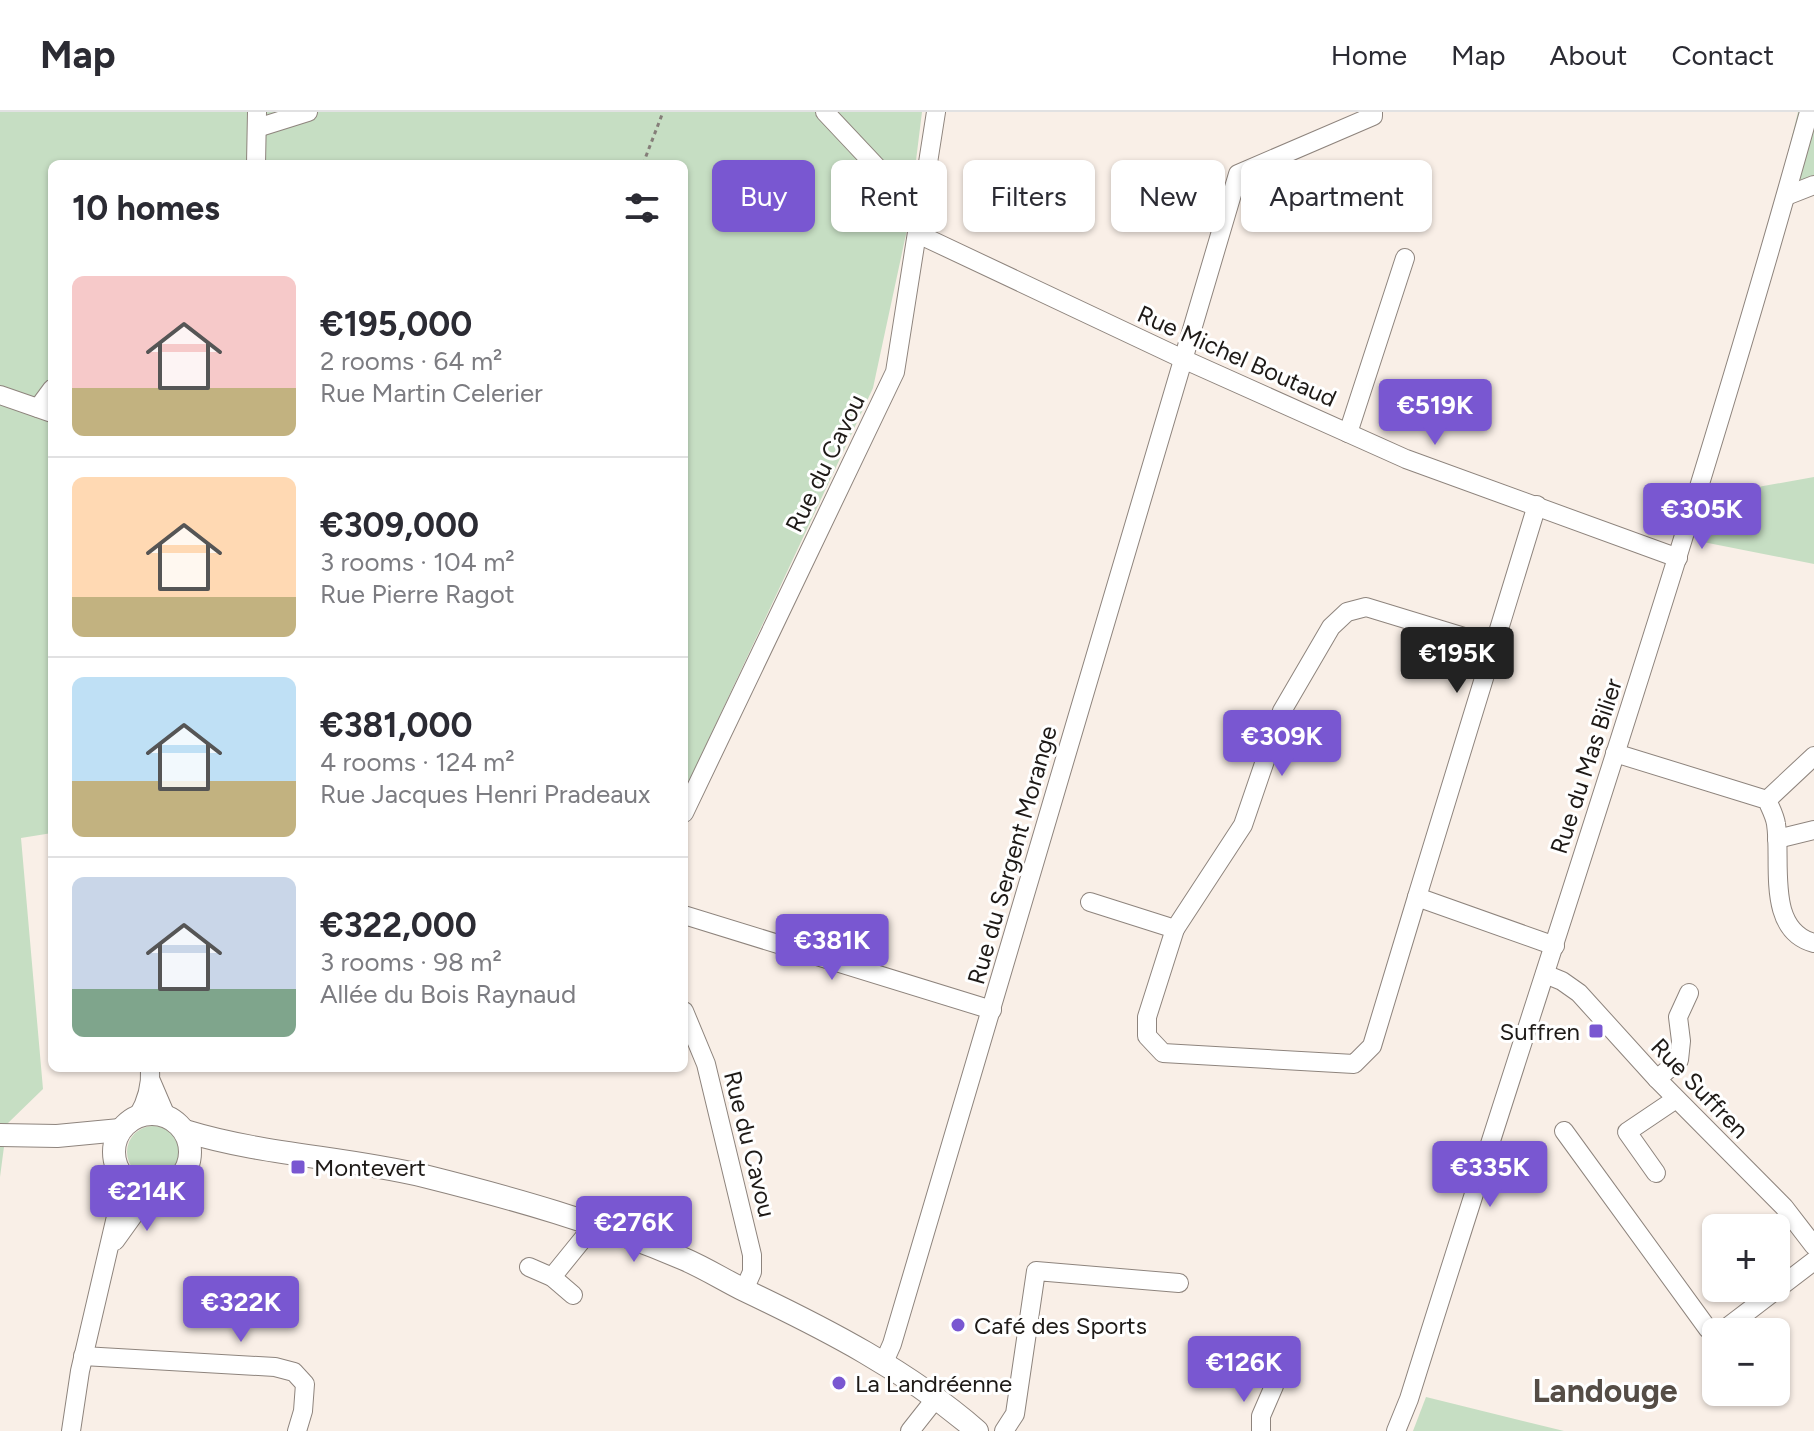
<!DOCTYPE html>
<html lang="en">
<head>
<meta charset="utf-8">
<style>
  :root { --surface:#fff; --page:#f2f2f3; --text:#2b2b33; --muted:#7c7c81; --line:#e1e1e2; --accent:#7957d1 }
  body { margin:0; font-family:Figtree,sans-serif; background:var(--page); color:var(--text); height:100vh; display:flex; flex-direction:column; font-size:30px; white-space:nowrap }
  * { box-sizing:border-box; margin:0 }
  p { font-size:26px; color:var(--muted) }
  .icon { flex:none; width:44px; height:44px; fill:none; stroke:currentColor; stroke-width:2; stroke-linecap:round; stroke-linejoin:round }
  .map { position:relative; flex:1; overflow:hidden }
  .details { position:absolute; left:48px; top:48px; width:640px; height:912px; display:flex; flex-direction:column; background:var(--surface); border-radius:12px; box-shadow:0 2px 6px #0004 }
  .details>* { flex:none }
  .banner { position:absolute; left:712px; top:48px; width:760px; height:72px; display:flex; gap:16px }
  .controls { position:absolute; left:1702px; top:1102px; display:grid; gap:16px }
  .controls a { display:grid; place-items:center; width:88px; height:88px; border-radius:12px; background:var(--surface); box-shadow:0 2px 6px #0004; font-size:40px }
  .price { position:absolute; translate:-50% -68px; padding:0 18px; border-radius:8px; background:var(--accent); color:#fff; font-size:26px; line-height:52px; filter:drop-shadow(0 2px 4px #0008) }
  .price::after { content:''; position:absolute; left:50%; top:48px; width:24px; height:18px; margin-left:-12px; background:inherit; clip-path:polygon(0 0,100% 0,50% 100%) }
  .price.on { background:#222; color:#fff }
  ul { padding:0; list-style:none }
  li { display:flex; align-items:center; gap:24px; height:200px; padding:0 24px }
  li+li { border-top:2px solid var(--line) }
  li span { display:grid; place-items:center; flex:none; width:224px; height:160px; border-radius:12px; color:#555 }
  li>.icon { margin-inline-start:auto }
  span .icon { width:96px; height:96px; fill:#fffc; stroke-width:1 }
  li b { font-size:34px }
  h2 { display:flex; justify-content:space-between; align-items:center; height:96px; padding:0 24px; font-size:34px }
  .chip { padding:0 28px; border-radius:12px; background:var(--surface); box-shadow:0 2px 6px #0004; font-size:28px; line-height:72px }
  .chip.on { background:var(--accent); color:#fff }
  header { display:flex; align-items:center; gap:48px; box-sizing:border-box; height:112px; padding:0 40px; background:var(--surface); border-bottom:2px solid var(--line) }
  header strong { font-size:38px }
  nav { display:flex; gap:44px; margin-inline-start:auto; font-size:28px }
  .map>svg:first-child { display:block }
  .green { fill:#c6dec3 }
  .lines { fill:none; stroke-linecap:round; stroke-linejoin:round }
  .minor-casing { stroke:#8e847d; stroke-width:20 }
  .major-casing { stroke:#8e847d; stroke-width:24 }
  .path { stroke:#857e79; stroke-width:3; stroke-dasharray:4 4; stroke-linecap:butt }
  .minor { stroke:#fff; stroke-width:18 }
  .major { stroke:#fff; stroke-width:22 }
  .poi-dot { fill:#7957d1; stroke:#fff; stroke-width:3 }
  .labels { text-anchor:middle; dominant-baseline:central; stroke-width:6; stroke-linejoin:round; paint-order:stroke }
  .street-label { font-size:24px; fill:#1e1a17; stroke:#fff }
  .poi-label { font-size:24px; fill:#1e1a17; stroke:#fff; text-anchor:start }
  .district-label { font-size:32px; font-weight:bold; fill:#554d46; stroke:#fff }
</style>
</head>
<body>
<header>
<strong>Map</strong>
<nav><a>Home</a><a>Map</a><a>About</a><a>Contact</a></nav>
</header>
<div class="map">
<svg width="1814" height="1319" viewBox="0 0 1814 1319">
  <rect width="100%" height="100%" fill="#f9efe7"/>
  <g class="green">
    <polygon points="0,0 922,0 908,113 873,276 684,680 684,52 52,52 52,721 21,726 43,977 7,1012 0,1065"/>
    <polygon points="1798,0 1814,0 1814,63 1779,77"/>
    <polygon points="1814,365 1814,452 1703,430 1713,383"/>
    <circle cx="153" cy="1040" r="26"/>
    <polygon points="1426,1285 1564,1319 1413,1319"/>
  </g>
  <g class="lines">
    <defs>
      <g id="minor">
        <polyline points="825,0 921,102"/>
        <polyline points="257,16 308,0"/>
        <polyline points="256,52 257,0"/>
        <polyline points="1786,84 1814,73"/>
        <polyline points="918,122 1183,247 1406,347 1678,446"/>
        <polyline points="0,283 52,301"/>
        <polyline points="38,296 52,277"/>
        <polyline points="1348,321 1405,146"/>
        <path d="M 1615,641 L 1767,688 C 1770,695 1775,704 1776,712 C 1782,749 1765,818 1814,831"/>
        <polyline points="1767,688 1814,644"/>
        <polyline points="684,701 895,260 936,0"/>
        <polyline points="1777,727 1814,718"/>
        <polyline points="1417,785 1537,393"/>
        <polyline points="1090,790 1175,817 1243,713 1282,599 1331,515 1347,500 1366,495 1494,534"/>
        <polyline points="684,803 992,898"/>
        <polyline points="1175,817 1147,905 1147,924 1163,941 1354,952 1372,934 1417,785 1555,834"/>
        <polyline points="1545,862 1562,869 1579,881 1657,967 1784,1095 1814,1134"/>
        <polyline points="684,899 706,952 752,1143 752,1160 744,1178"/>
        <polyline points="1657,967 1679,948 1681,929 1678,905 1689,881"/>
        <polyline points="151,969 166,1004"/>
        <path d="M 138,1004 C 147,989 151,973 150,956"/>
        <polyline points="1564,1019 1708,1217 1718,1220"/>
        <polyline points="1656,1061 1627,1020 1676,987"/>
        <polyline points="115,1129 138,1097 159,1077"/>
        <polyline points="529,1155 552,1165 573,1183"/>
        <polyline points="552,1165 595,1112"/>
        <polyline points="1721,1220 1814,1149"/>
        <polyline points="83,1244 275,1255 294,1260 305,1272 303,1299 297,1319"/>
        <polyline points="884,1250 892,1232 1238,62 1373,4 1373,0"/>
        <polyline points="71,1319 80,1259 125,1066"/>
        <polyline points="910,1319 936,1286"/>
        <polyline points="1004,1319 1015,1302 1036,1159 1179,1171"/>
        <polyline points="1261,1319 1261,1304 1274,1274"/>
        <path d="M 1396,1319 L 1409,1287 C 1543,858 1689,433 1809,0"/>
      </g>
      <g id="major">
        <circle cx="152" cy="1040" r="38"/>
        <path d="M 185,1019 C 263,1043 345,1045 424,1064 C 512,1086 601,1111 684,1147 C 705,1156 724,1168 744,1178 C 826,1217 908,1259 977,1319"/>
        <polyline points="0,1023 57,1024 120,1018"/>
      </g>
    </defs>
    <use href="#minor" class="minor-casing"/>
    <use href="#major" class="major-casing"/>
    <polyline class="path" points="643,52 663,0"/>
    <use href="#minor" class="minor"/>
    <use href="#major" class="major"/>
  </g>
  <g class="poi-dot">
    <rect x="1588" y="911" width="16" height="16" rx="4"/>
    <rect x="290" y="1047" width="16" height="16" rx="4"/>
    <circle cx="958" cy="1213" r="8"/>
    <circle cx="839" cy="1271" r="8"/>
  </g>
  <g class="labels">
    <g class="street-label">
      <text transform="translate(1237 244) rotate(24)">Rue Michel Boutaud</text>
      <text transform="translate(825 351) rotate(-64)">Rue du Cavou</text>
      <text transform="translate(1586 654) rotate(-72)">Rue du Mas Bilier</text>
      <text transform="translate(1012 743) rotate(-74)">Rue du Sergent Morange</text>
      <text transform="translate(1700 976) rotate(46)">Rue Suffren</text>
      <text transform="translate(750 1032) rotate(76)">Rue du Cavou</text>
    </g>
    <g class="poi-label">
      <text x="1580" y="919" text-anchor="end">Suffren</text>
      <text x="314" y="1055">Montevert</text>
      <text x="974" y="1213">Café des Sports</text>
      <text x="855" y="1271">La Landréenne</text>
    </g>
    <g class="district-label">
      <text x="1605" y="1279">Landouge</text>
    </g>
  </g>
</svg>
<div class="controls">
<a>+</a>
<a>−</a>
</div>
<b class="price" style="left:1435px;top:335px">€519K</b>
<b class="price" style="left:1702px;top:439px">€305K</b>
<b class="price on" style="left:1457px;top:583px">€195K</b>
<b class="price" style="left:1282px;top:666px">€309K</b>
<b class="price" style="left:832px;top:870px">€381K</b>
<b class="price" style="left:1490px;top:1097px">€335K</b>
<b class="price" style="left:147px;top:1121px">€214K</b>
<b class="price" style="left:634px;top:1152px">€276K</b>
<b class="price" style="left:241px;top:1232px">€322K</b>
<b class="price" style="left:1244px;top:1292px">€126K</b>
<div class="banner">
<a class="chip on">Buy</a>
<a class="chip">Rent</a>
<a class="chip">Filters</a>
<a class="chip">New</a>
<a class="chip">Apartment</a>
</div>
<section class="details">
<h2>10 homes<svg class="icon" aria-label="filters" viewBox="0 0 24 24"><path d="M4 7h16M4 17h16"/><circle cx="9" cy="7" r="2"/><circle cx="15" cy="17" r="2"/></svg></h2>
<ul>
<li><span style="background:linear-gradient(#f6c9c9 70%,#c2b280 0)"><svg class="icon" aria-label="home" viewBox="0 0 24 24"><path d="M3 11l9-7 9 7M6 9v11h12V9"/></svg></span><div><b>€195,000</b><p>2 rooms · 64 m²</p><p>Rue Martin Celerier</p></div></li>
<li><span style="background:linear-gradient(#ffd9b3 75%,#c2b280 0)"><svg class="icon" aria-label="home" viewBox="0 0 24 24"><path d="M3 11l9-7 9 7M6 9v11h12V9"/></svg></span><div><b>€309,000</b><p>3 rooms · 104 m²</p><p>Rue Pierre Ragot</p></div></li>
<li><span style="background:linear-gradient(#bfe0f5 65%,#c2b280 0)"><svg class="icon" aria-label="home" viewBox="0 0 24 24"><path d="M3 11l9-7 9 7M6 9v11h12V9"/></svg></span><div><b>€381,000</b><p>4 rooms · 124 m²</p><p>Rue Jacques Henri Pradeaux</p></div></li>
<li><span style="background:linear-gradient(#c9d6e8 70%,#7fa58c 0)"><svg class="icon" aria-label="home" viewBox="0 0 24 24"><path d="M3 11l9-7 9 7M6 9v11h12V9"/></svg></span><div><b>€322,000</b><p>3 rooms · 98 m²</p><p>Allée du Bois Raynaud</p></div></li>
</ul>
</section>
</div>
</body>
</html>
